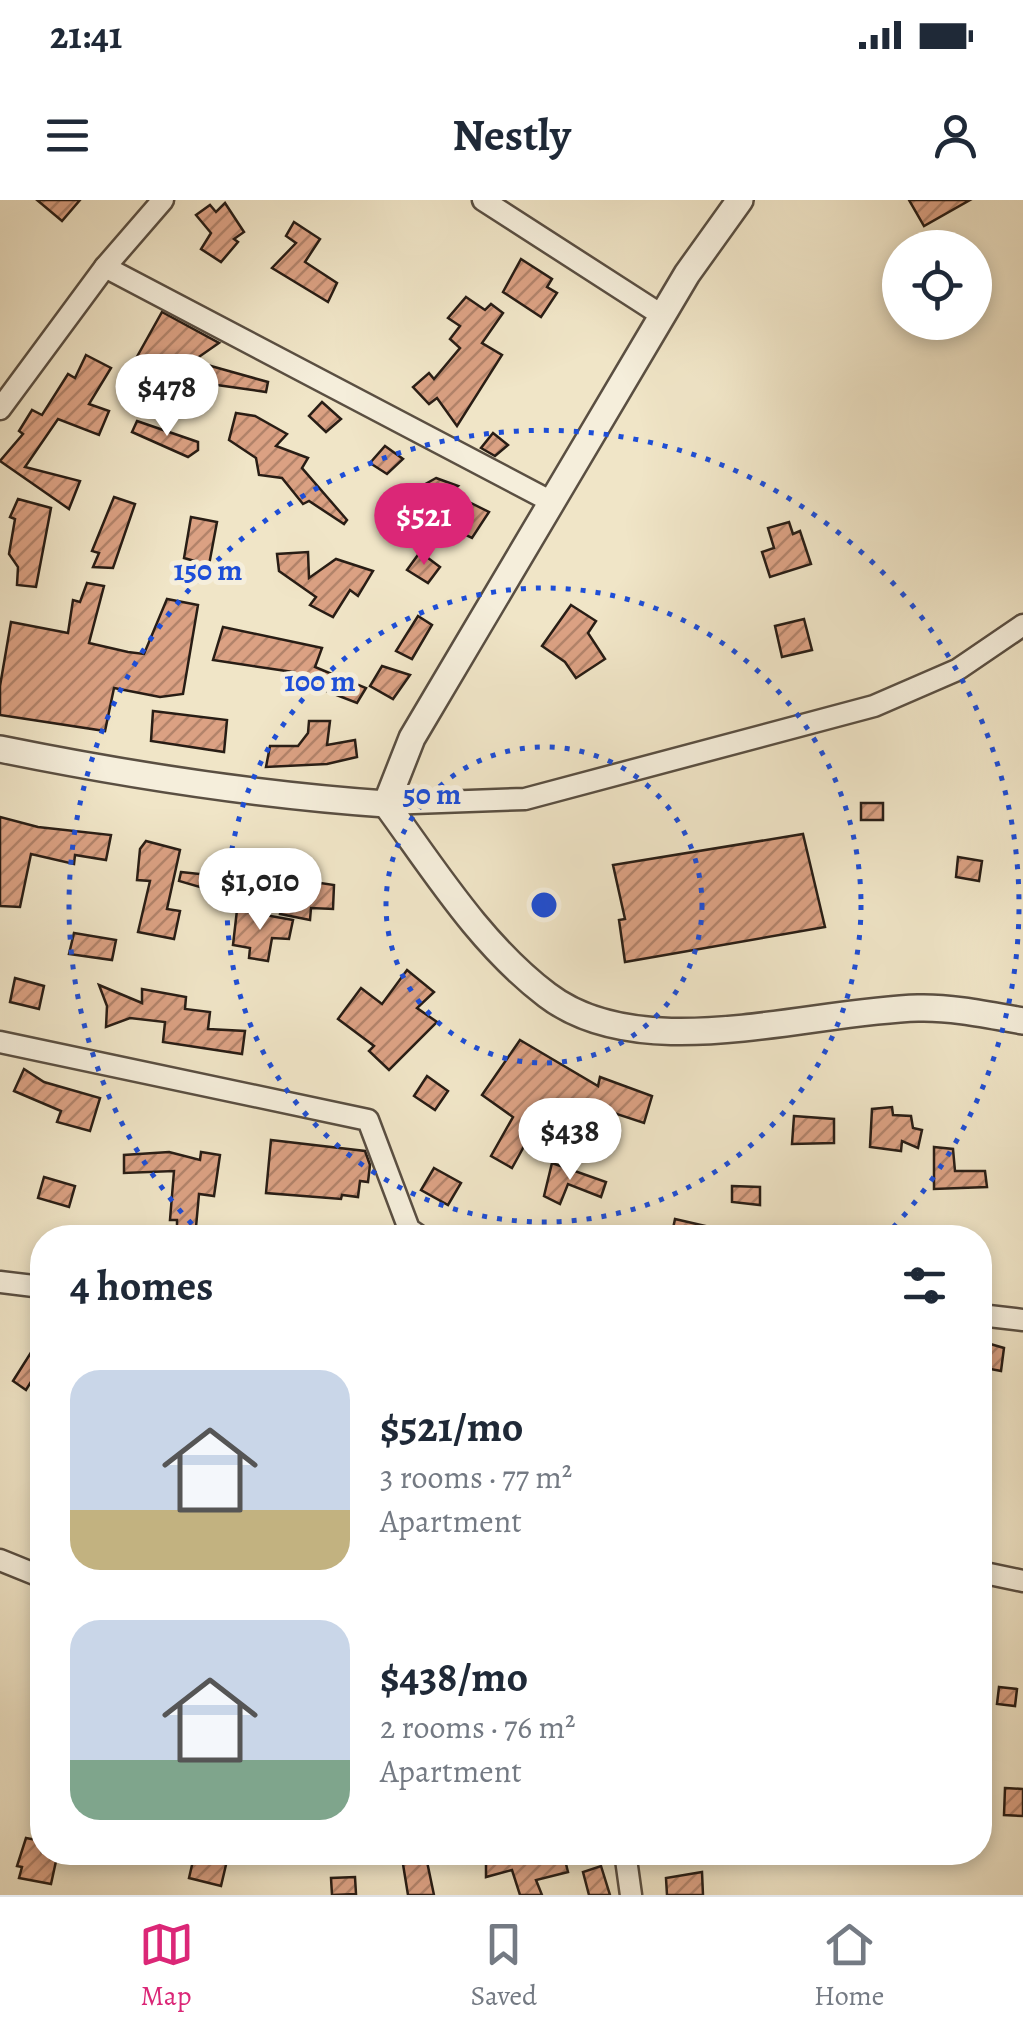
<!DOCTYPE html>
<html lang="en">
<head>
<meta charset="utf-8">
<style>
  :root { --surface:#fff; --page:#f2f2f3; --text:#1f2937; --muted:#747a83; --line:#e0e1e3; --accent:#db2777 }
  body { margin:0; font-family:Alegreya,serif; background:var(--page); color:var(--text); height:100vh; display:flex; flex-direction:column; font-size:38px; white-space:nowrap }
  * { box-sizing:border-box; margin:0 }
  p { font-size:32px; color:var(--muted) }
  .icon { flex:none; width:55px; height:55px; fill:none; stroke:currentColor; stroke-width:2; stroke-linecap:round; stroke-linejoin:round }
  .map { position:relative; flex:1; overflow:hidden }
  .panel { position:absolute; left:30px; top:1025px; width:962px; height:640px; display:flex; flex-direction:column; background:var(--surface); border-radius:40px; box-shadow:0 5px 15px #0003 }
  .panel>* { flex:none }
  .tools { position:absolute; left:882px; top:30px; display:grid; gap:20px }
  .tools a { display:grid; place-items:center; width:110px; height:110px; border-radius:50%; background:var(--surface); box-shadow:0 5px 15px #0003; font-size:50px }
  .price { position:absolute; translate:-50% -85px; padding:0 22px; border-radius:35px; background:#fff; color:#222; font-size:32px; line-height:65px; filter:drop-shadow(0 2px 5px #0008) }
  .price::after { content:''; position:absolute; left:50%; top:60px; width:30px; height:22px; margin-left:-15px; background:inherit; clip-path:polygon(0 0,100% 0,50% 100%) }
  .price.current { background:var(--accent); color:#fff }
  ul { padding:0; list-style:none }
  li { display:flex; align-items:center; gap:30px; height:250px; padding:0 40px }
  li span { display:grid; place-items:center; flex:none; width:280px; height:200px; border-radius:30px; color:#555 }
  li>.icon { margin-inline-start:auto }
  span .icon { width:120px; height:120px; fill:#fffc; stroke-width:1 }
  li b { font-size:42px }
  h2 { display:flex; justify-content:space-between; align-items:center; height:120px; padding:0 40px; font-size:42px }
  .status { display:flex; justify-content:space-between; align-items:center; height:70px; padding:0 50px; background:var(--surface); direction:ltr }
  .status svg { height:28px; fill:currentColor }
  header { display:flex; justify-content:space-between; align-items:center; height:130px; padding:0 40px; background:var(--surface); font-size:45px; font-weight:700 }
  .menu { display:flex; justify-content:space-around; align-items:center; height:140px; border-top:2px solid var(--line); background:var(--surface); font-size:28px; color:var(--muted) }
  .menu a { display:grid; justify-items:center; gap:5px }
  .menu .current { color:var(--accent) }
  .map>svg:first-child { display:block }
  .building { fill:url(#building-hatch); stroke:#281d15; stroke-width:2.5 }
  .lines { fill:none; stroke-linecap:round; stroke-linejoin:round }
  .minor-casing { stroke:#5a4f42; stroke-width:25 }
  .tertiary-casing { stroke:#5a4f42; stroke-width:30 }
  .minor { stroke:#f5eedb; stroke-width:20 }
  .tertiary { stroke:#f5eedb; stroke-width:25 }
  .ring { fill:none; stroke:#1d4ed8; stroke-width:5; stroke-dasharray:5 10 }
  .centre { fill:#1d4ed8; stroke:#f5eedb; stroke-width:5 }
  .ring-label { font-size:30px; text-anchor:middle; font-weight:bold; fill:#1d4ed8; stroke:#f5eedb; stroke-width:10; stroke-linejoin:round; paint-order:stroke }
</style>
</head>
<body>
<div class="status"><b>21:41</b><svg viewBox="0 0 49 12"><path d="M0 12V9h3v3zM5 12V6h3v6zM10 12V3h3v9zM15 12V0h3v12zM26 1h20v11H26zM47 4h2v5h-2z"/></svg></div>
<header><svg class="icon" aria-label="menu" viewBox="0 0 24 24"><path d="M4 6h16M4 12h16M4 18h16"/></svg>Nestly<svg class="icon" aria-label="person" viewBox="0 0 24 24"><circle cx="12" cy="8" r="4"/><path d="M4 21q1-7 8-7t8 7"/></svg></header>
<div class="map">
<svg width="1023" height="1695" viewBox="0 0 1023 1695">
  <defs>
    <pattern id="building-hatch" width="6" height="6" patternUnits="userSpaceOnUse" patternTransform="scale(2.5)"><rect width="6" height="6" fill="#dba183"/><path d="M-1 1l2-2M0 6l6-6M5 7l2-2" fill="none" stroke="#b2836a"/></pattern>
  </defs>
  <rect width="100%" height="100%" fill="#f0e5c7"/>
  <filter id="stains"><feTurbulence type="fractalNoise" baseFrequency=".002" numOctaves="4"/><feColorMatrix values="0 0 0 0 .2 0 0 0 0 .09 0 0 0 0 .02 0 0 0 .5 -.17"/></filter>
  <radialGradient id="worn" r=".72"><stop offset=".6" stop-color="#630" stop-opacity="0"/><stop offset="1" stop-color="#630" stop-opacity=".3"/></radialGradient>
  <g class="building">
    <polygon points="37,0 80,0 62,21"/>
    <polygon points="909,0 970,0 924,26"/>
    <polygon points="225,3 244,32 234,39 238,42 221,62 201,49 211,33 196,15 210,5 216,12"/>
    <polygon points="294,22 320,39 305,62 337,83 328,102 272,68 296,43 286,36"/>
    <polygon points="521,59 552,79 547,87 557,93 541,117 503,92"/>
    <polygon points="466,97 485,110 491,104 503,113 482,143 502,155 457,226 437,198 429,204 413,187 429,173 434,179 460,148 450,139 460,126 448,118"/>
    <polygon points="162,112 219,143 193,161 268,182 266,192 217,185 181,166 164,197 145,184 148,177 129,171"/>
    <polygon points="86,155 111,168 89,204 109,211 99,235 58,219 25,267 80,281 69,309 0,261 23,234 19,231 32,210 42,215 68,174 75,178"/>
    <polygon points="322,202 341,219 326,232 309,216"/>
    <polygon points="236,213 255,216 287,234 276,246 308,258 302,268 347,320 344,324 309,301 303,304 282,278 259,275 256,258 229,240"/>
    <polygon points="137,221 198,242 198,250 188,257 132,232"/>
    <polygon points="493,233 508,245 495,256 481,248"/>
    <polygon points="385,246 403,259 387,274 370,263"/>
    <polygon points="436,278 458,286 432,308 413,291"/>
    <polygon points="114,297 135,304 113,368 93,367 99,353 92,351"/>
    <polygon points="18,299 51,308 36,387 17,385 18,367 9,354 15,319 10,317"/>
    <polygon points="469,302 489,312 472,338 451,328"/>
    <polygon points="191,317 217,322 209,365 184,358"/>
    <polygon points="789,322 793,334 800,331 811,364 770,377 762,352 774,348 768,328"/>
    <polygon points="308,352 309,378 336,359 373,371 358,396 350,390 333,417 310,405 316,397 279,371 277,354"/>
    <polygon points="420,352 440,367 428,383 407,370"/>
    <polygon points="87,383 104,386 89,443 128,452 144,454 167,399 198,405 183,494 160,497 114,488 105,531 0,515 0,486 11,422 68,433 73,400 80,402"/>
    <polygon points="571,405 596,421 588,433 605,459 576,478 565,462 542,446"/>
    <polygon points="418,416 432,425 412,459 396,451"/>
    <polygon points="804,419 812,450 782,457 775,426"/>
    <polygon points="223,427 322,448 315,467 366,488 357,503 290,477 293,472 213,460"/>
    <polygon points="382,466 410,475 393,499 370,486"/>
    <polygon points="153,511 227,520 224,552 151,541"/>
    <polygon points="309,521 330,521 327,545 355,540 357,557 327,564 266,567 270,546 298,546 308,533"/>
    <rect x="861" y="603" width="22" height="17"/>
    <polygon points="0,617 38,627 111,635 106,660 75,655 74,664 31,654 20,707 0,706"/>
    <polygon points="803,634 825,727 625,762 619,720 625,719 613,665"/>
    <polygon points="146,641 180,650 167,709 180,711 174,739 138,732 150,681 137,680 140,649"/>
    <polygon points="958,657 982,661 979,681 956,677"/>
    <polygon points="181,672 237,678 234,697 179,681"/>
    <polygon points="287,678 334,685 333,709 311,708 310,720 280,714"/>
    <polygon points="237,710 293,720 289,739 272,738 268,761 249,758 250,748 233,745"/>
    <polygon points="74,733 116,740 112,760 69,754"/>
    <polygon points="407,770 434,792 417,808 437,822 389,870 369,851 374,846 338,819 361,788 382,804"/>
    <polygon points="15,778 44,786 39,809 10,802"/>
    <polygon points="99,785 142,803 142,789 186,797 185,809 210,812 208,829 245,831 242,854 163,842 165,822 130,818 106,827 107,806"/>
    <polygon points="520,840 598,886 600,877 652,896 644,923 614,913 610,925 576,910 545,953 527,941 512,968 491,956 513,917 482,895"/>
    <polygon points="24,869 44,882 100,898 90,931 57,922 61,911 14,891"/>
    <polygon points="427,876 448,891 435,910 414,896"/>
    <polygon points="892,907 893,915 911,916 913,928 922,930 918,948 902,941 901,951 870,947 872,909"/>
    <polygon points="794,916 834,919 834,943 792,944"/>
    <polygon points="271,940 365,951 370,965 368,982 360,981 358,997 342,995 341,999 266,993"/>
    <polygon points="934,947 953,949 955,971 985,971 987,987 934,989"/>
    <polygon points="169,952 200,960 201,952 220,955 214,996 199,994 195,1038 177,1038 177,1020 170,1020 174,971 124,973 124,955"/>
    <polygon points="552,963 606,982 601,997 568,984 560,1004 544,996"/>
    <polygon points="434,968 461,983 448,1005 421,990"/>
    <polygon points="44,977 75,986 69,1007 38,998"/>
    <polygon points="732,986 760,987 760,1005 732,1002"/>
    <polygon points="675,1019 727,1031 726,1038 671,1038"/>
    <polygon points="42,1135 42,1164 26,1190 13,1181"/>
    <polygon points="980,1141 1004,1148 1001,1171 980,1167"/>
    <polygon points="999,1487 1017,1489 1015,1506 997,1504"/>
    <polygon points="1005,1588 1023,1589 1023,1616 1004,1615"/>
    <polygon points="26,1638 42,1641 42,1652 58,1652 51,1684 19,1678 22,1667 17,1666"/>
    <polygon points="195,1652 229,1652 221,1686 189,1678"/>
    <polygon points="401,1652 425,1652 434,1695 408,1695"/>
    <polygon points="502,1652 563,1652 568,1672 536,1680 542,1695 520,1695 512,1670 486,1677 486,1656"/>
    <polygon points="601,1666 610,1695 589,1695 583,1672"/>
    <polygon points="702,1672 703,1695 667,1695 666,1678"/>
    <polygon points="355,1677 356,1694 332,1695 331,1678"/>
  </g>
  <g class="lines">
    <defs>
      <g id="minor">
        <polyline points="483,0 663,116"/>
        <polyline points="105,67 552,302"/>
        <polyline points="0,209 105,67 163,0"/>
        <polyline points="386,604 525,599 874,506 957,470 1023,425"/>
        <polyline points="0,842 368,920 409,1029 422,1038"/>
        <polyline points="0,1082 42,1087"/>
        <polyline points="980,1115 1023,1120"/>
        <polyline points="0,1360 42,1377"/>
        <polyline points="980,1372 1023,1381"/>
        <polyline points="625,1652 631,1695"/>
      </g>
      <g id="tertiary">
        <path d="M 0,549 C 128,575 255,595 386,604 L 412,538 L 687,74 L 740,0"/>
        <path d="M 386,604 C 435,671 480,744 547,795 C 641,867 807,811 918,808 C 952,807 989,815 1023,821"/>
      </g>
    </defs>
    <use href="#minor" class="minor-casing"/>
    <use href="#tertiary" class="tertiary-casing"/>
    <use href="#minor" class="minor"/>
    <use href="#tertiary" class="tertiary"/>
  </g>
  <g class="ring">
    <circle cx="544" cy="705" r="158"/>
    <circle cx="544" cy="705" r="317"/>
    <path d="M202 1035A475 475 0 1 1 886 1035"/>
  </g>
  <circle cx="544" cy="705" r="15" class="centre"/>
  <g class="ring-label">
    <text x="208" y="380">150 m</text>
    <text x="320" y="491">100 m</text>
    <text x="432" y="604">50 m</text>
  </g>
  <rect width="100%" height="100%" filter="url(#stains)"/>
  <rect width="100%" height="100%" fill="url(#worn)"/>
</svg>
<div class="tools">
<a><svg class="icon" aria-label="locate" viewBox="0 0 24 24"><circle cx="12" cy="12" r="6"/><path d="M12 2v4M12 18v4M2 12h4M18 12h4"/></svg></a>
</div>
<b class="price" style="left:167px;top:239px">$478</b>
<b class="price current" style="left:424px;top:368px">$521</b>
<b class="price" style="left:260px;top:733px">$1,010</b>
<b class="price" style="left:570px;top:983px">$438</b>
<section class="panel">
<h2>4 homes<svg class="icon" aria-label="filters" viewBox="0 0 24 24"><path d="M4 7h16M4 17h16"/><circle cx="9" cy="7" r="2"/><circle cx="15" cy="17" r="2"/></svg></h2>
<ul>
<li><span style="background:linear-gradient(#c9d6e8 70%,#c2b280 0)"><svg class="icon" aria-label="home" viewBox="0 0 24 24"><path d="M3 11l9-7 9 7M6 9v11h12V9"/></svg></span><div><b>$521/mo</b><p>3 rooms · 77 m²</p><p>Apartment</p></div></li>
<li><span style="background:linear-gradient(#c9d6e8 70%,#7fa58c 0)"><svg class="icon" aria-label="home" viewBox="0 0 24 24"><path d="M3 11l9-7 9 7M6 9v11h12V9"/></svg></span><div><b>$438/mo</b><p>2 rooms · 76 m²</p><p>Apartment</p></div></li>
</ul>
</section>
</div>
<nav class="menu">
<a class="current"><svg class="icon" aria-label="map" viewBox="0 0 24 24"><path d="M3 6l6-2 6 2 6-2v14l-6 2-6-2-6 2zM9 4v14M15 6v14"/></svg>Map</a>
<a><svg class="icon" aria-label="saved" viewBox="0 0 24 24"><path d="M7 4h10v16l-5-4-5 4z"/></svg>Saved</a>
<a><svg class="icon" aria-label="home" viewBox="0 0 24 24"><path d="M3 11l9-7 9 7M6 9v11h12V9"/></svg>Home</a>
</nav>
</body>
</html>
